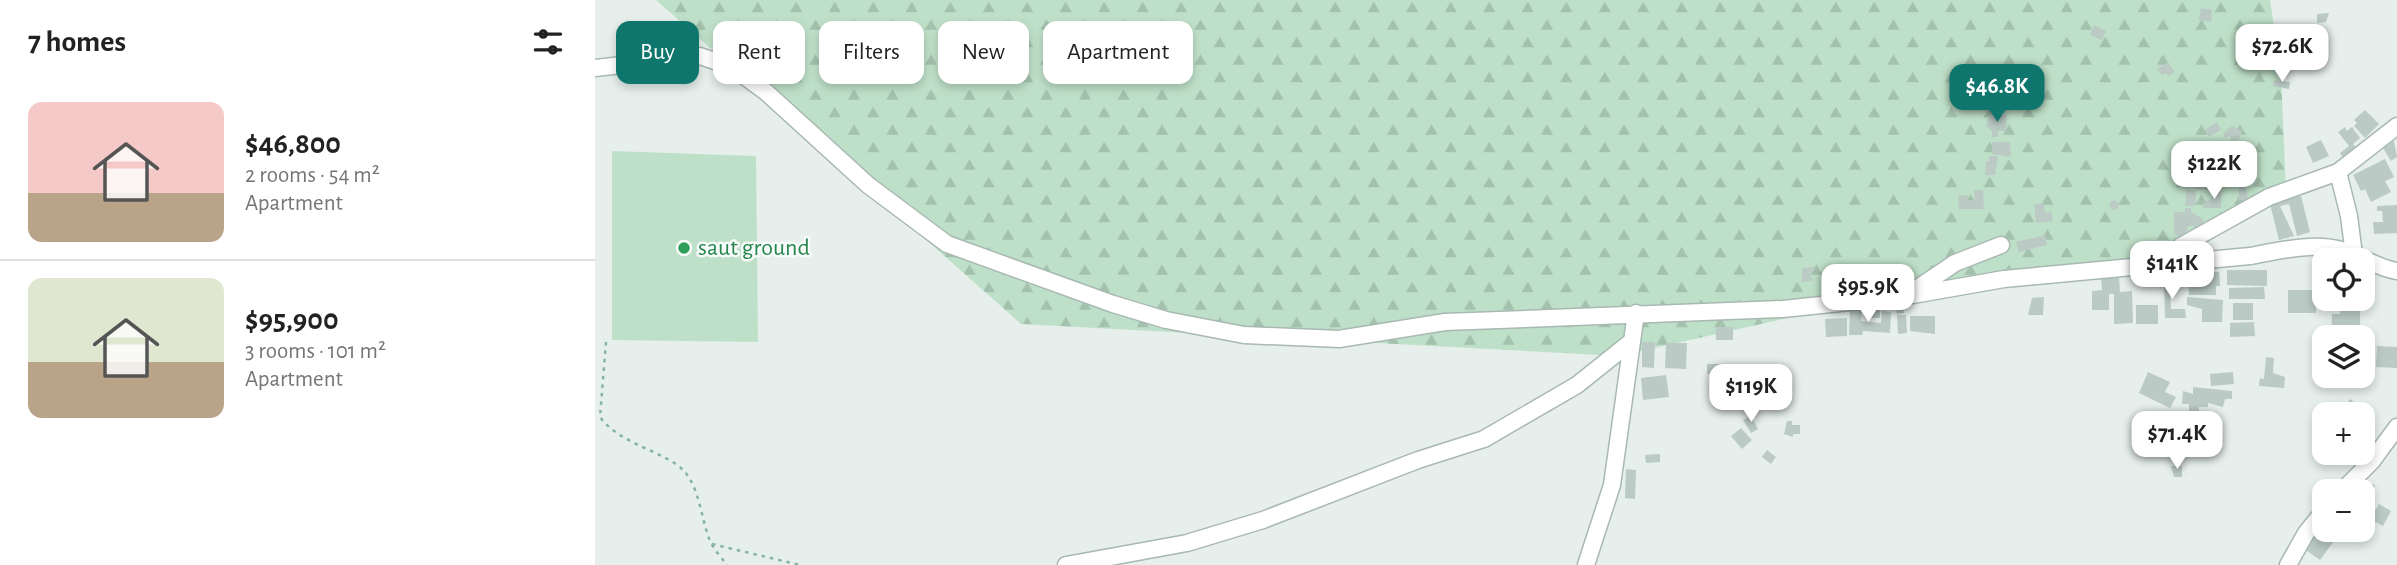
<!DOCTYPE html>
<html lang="en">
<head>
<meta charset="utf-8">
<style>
  :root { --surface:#fff; --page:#f2f2f2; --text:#222; --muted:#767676; --line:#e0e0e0; --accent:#0f766e }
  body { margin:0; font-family:"Alegreya Sans",sans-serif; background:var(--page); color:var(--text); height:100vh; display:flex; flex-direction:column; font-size:26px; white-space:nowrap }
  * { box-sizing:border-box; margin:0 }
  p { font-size:23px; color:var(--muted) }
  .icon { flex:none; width:38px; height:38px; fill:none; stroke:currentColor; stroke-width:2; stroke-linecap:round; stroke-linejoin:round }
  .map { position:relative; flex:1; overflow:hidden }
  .details { display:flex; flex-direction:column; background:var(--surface); width:595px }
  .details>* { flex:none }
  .banner { position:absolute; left:21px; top:21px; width:665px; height:63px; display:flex; gap:14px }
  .controls { position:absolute; left:1717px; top:248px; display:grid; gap:14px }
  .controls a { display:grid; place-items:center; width:63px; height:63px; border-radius:14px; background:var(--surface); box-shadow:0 4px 10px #0003; font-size:35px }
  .price { position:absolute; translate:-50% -60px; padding:0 16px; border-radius:14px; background:#fff; color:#222; font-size:23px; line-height:46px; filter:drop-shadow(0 2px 4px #0008) }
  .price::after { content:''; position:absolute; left:50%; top:42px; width:21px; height:16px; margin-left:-10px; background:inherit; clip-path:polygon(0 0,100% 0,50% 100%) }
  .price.current { background:var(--accent); color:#fff }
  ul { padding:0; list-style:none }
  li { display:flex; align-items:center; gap:21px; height:175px; padding:0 28px }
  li+li { border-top:2px solid var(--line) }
  li span { display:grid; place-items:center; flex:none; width:196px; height:140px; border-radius:14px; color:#555 }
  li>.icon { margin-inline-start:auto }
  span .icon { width:84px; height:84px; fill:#fffc; stroke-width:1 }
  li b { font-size:30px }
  h2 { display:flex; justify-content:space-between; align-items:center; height:84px; padding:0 28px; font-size:30px }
  .tag { padding:0 24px; border-radius:14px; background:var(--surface); box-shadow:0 4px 10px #0003; font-size:24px; line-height:63px }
  .tag.current { background:var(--accent); color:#fff }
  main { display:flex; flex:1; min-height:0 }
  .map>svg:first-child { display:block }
  .green { fill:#bfe0c8 }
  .forest { fill:url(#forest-firs) }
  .building { fill:#bbcac4 }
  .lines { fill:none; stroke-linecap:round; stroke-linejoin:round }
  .minor-casing { stroke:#a8b8b2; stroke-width:19 }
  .path { stroke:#86b3a5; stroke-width:2.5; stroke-dasharray:3.5 5; stroke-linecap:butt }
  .minor { stroke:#fff; stroke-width:16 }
  .leisure-dot { fill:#2e9e5b; stroke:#f7fbf9; stroke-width:2.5 }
  .labels { text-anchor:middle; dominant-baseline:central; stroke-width:5; stroke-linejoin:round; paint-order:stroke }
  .leisure-label { font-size:24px; fill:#27864d; stroke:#f7fbf9; text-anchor:start }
</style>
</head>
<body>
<main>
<section class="details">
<h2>7 homes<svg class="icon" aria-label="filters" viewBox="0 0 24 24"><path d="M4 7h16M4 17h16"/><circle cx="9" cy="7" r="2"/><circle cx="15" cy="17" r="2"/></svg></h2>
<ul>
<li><span style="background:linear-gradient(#f6c9c9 65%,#b9a48a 0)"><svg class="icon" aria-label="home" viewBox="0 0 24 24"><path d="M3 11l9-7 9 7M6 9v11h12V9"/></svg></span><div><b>$46,800</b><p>2 rooms · 54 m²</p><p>Apartment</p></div></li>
<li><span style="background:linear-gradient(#dfe7d0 60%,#b9a48a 0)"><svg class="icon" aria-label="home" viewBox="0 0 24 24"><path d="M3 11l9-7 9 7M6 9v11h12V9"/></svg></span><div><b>$95,900</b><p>3 rooms · 101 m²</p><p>Apartment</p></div></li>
</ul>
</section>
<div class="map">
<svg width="1802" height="565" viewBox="0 0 1802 565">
  <defs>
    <pattern id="forest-firs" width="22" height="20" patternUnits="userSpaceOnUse" patternTransform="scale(1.75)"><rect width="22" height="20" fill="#bfe0c8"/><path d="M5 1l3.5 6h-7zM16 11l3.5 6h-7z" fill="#a4c1ad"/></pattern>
  </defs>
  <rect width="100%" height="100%" fill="#e6efeb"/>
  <polygon class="green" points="17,151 161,156 163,342 17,340"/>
  <polygon class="forest" points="61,0 1675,0 1686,73 1691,192 1572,262 1303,293 1024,356 426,324"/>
  <g class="building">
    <polygon points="1606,8 1617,10 1616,22 1604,20"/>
    <polygon points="1734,13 1731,22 1722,23 1722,14"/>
    <polygon points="1499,25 1511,31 1507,40 1495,35"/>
    <polygon points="1573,62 1580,72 1573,76 1570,73 1567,75 1562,69"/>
    <polygon points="1679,80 1695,82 1694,89 1678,86"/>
    <polygon points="1770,110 1784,124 1770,138 1759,126 1762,123 1759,120"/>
    <polygon points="1394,115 1412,115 1411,131 1403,131 1403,137 1397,137 1397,131 1391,126"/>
    <polygon points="1622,122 1626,130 1614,137 1610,130"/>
    <polygon points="1637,126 1647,131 1644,139 1636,143 1635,136 1630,138 1628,133"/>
    <polygon points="1750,127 1752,131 1757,127 1765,138 1758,144 1762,149 1749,159 1745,153 1754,146 1743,132"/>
    <polygon points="1726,140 1734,156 1718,163 1711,147"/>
    <polygon points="1799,141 1802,157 1796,161 1788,148"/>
    <polygon points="1397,142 1415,142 1416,157 1397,154"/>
    <polygon points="1394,156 1403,156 1400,175 1390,175 1391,161 1394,161"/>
    <polygon points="1790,159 1799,177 1790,181 1796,192 1776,202 1770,189 1766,191 1758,175"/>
    <polygon points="1641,160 1642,172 1626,173 1626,161"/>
    <polygon points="1600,181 1617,182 1617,190 1599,189"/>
    <polygon points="1644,187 1651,187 1653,200 1644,200"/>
    <polygon points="1379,190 1388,190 1389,209 1364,209 1363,196 1373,195 1373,200 1380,200"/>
    <polygon points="1591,190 1601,191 1601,206 1590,206"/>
    <polygon points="1617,191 1626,191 1626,208 1608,208 1608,203 1617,199"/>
    <polygon points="1706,196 1715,232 1702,236 1694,204 1685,206 1699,236 1684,240 1675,204"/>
    <circle cx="1519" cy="205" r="4.5"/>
    <polygon points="1449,203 1450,213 1456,212 1458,221 1441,223 1439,204"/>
    <polygon points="1802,205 1802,233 1779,234 1778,222 1788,222 1787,211 1782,211 1782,206"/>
    <polygon points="1590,208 1596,208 1596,212 1608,219 1608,225 1603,225 1603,230 1599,230 1599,226 1593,226 1590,236 1585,236 1579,234 1579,212 1590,212"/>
    <polygon points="1450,235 1452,245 1424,252 1421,242"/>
    <polygon points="1303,264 1306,282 1282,283 1281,265"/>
    <polygon points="1219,267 1219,271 1214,272 1218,281 1207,282 1207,268"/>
    <polygon points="1632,270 1672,270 1672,286 1632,285"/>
    <polygon points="1593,272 1624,272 1625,286 1621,286 1621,295 1594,295"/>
    <polygon points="1524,275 1525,292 1537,291 1538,323 1519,324 1519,294 1514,294 1514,310 1497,310 1497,291 1507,290 1506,276"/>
    <polygon points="1569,280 1581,280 1581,292 1575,292 1576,309 1590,309 1591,318 1570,318"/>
    <polygon points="1669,287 1670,299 1634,299 1634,288"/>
    <rect x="1693" y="290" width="28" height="23"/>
    <polygon points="1449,297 1448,315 1433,315 1437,298"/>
    <polygon points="1592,297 1628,300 1627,322 1607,322 1607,309 1592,305"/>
    <rect x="1638" y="303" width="20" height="17"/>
    <rect x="1541" y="305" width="22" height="19"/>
    <rect x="1270" y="306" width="15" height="12"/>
    <polygon points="1308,306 1309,313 1302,314 1301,307"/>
    <polygon points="1746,306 1765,307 1765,338 1736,337 1737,314 1745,314"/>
    <polygon points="1255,310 1267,310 1266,321 1286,323 1287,311 1296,312 1295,333 1268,331 1267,335 1254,335"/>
    <polygon points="1302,315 1311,315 1312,333 1303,334"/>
    <polygon points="1315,316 1340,316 1340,334 1315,331"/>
    <polygon points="1252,318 1252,336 1231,337 1230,319"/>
    <polygon points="1659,322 1660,336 1635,337 1635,323"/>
    <rect x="1121" y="327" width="17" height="13"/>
    <polygon points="1047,342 1060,342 1059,368 1047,367"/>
    <polygon points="1071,343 1092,343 1091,369 1070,368"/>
    <polygon points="1782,346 1802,347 1802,368 1781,367"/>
    <polygon points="1725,347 1729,347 1729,370 1724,370"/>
    <polygon points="1671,357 1679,358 1678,373 1690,377 1689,388 1664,386 1665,378 1669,379"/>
    <polygon points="1112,364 1146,364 1146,374 1138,374 1138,379 1129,379 1129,374 1112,374"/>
    <polygon points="1553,372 1575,382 1570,392 1581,397 1575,408 1544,393"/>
    <polygon points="1638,372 1639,384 1616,386 1615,374"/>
    <polygon points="1071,375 1074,397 1048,400 1046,378"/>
    <polygon points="1747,379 1768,380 1768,388 1747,388"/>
    <polygon points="1598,387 1637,391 1637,399 1630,399 1628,407 1613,403 1613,407 1604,407 1604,412 1594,411 1594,404 1587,404 1588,391 1598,394"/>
    <polygon points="1755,399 1771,411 1769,423 1768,415 1744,415"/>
    <polygon points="1156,416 1163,429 1156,433 1148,420"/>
    <polygon points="1192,421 1197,421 1197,425 1205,425 1205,434 1198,434 1198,437 1189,434"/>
    <polygon points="1146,428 1157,440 1147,449 1136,436"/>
    <polygon points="1172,450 1181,457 1176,464 1167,457"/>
    <polygon points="1065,454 1065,462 1051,463 1050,455"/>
    <polygon points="1576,466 1587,466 1587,477 1579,477"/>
    <polygon points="1031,469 1041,470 1040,499 1030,498"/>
    <polygon points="1764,480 1780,485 1775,499 1768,496 1768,492 1760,492"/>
    <polygon points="1784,504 1796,511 1788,526 1775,519"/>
    <polygon points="1722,529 1739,541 1725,560 1708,548"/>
  </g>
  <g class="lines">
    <defs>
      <g id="minor">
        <path d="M 0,68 L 105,56 L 137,67 L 171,92 L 273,185 L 352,244 L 518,304 L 571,320 L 649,335 L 744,339 L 850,322 L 1188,309 L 1312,296 L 1409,279 L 1655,256 C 1683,251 1718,242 1746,250 C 1766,255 1781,268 1802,271"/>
        <polyline points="1743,172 1754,216 1759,255"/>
        <polyline points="1570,265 1586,246 1674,197 1743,172 1802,126"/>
        <polyline points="1317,292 1360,263 1406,245"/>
        <polyline points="1746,492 1777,461 1802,427"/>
        <polyline points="471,565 592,543 668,520 823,460 889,439 982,385 1037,341"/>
        <polyline points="991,565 1017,485 1041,313"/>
        <polyline points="1693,565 1711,533 1729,511"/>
      </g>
    </defs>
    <use href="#minor" class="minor-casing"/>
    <g class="path">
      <path d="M 11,342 L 5,417 C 25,445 73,452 90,472 C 106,492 106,521 116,543 C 120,551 127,558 132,565"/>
      <polyline points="117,544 205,565"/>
    </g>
    <use href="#minor" class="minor"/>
  </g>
  <circle class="leisure-dot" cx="89" cy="248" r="7"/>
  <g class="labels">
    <g class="leisure-label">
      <text x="103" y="248">saut ground</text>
    </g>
  </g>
</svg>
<div class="controls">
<a><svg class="icon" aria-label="locate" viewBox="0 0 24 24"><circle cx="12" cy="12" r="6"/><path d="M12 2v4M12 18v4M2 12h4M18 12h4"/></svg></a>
<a><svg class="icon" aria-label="layers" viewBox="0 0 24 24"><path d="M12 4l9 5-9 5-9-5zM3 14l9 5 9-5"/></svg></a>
<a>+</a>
<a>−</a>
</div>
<b class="price" style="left:1687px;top:84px">$72.6K</b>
<b class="price current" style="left:1402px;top:124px">$46.8K</b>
<b class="price" style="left:1619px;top:201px">$122K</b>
<b class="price" style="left:1577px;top:301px">$141K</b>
<b class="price" style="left:1273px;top:324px">$95.9K</b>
<b class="price" style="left:1156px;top:424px">$119K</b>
<b class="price" style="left:1582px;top:471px">$71.4K</b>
<div class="banner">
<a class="tag current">Buy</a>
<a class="tag">Rent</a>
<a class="tag">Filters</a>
<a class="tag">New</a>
<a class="tag">Apartment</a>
</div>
</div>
</main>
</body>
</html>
